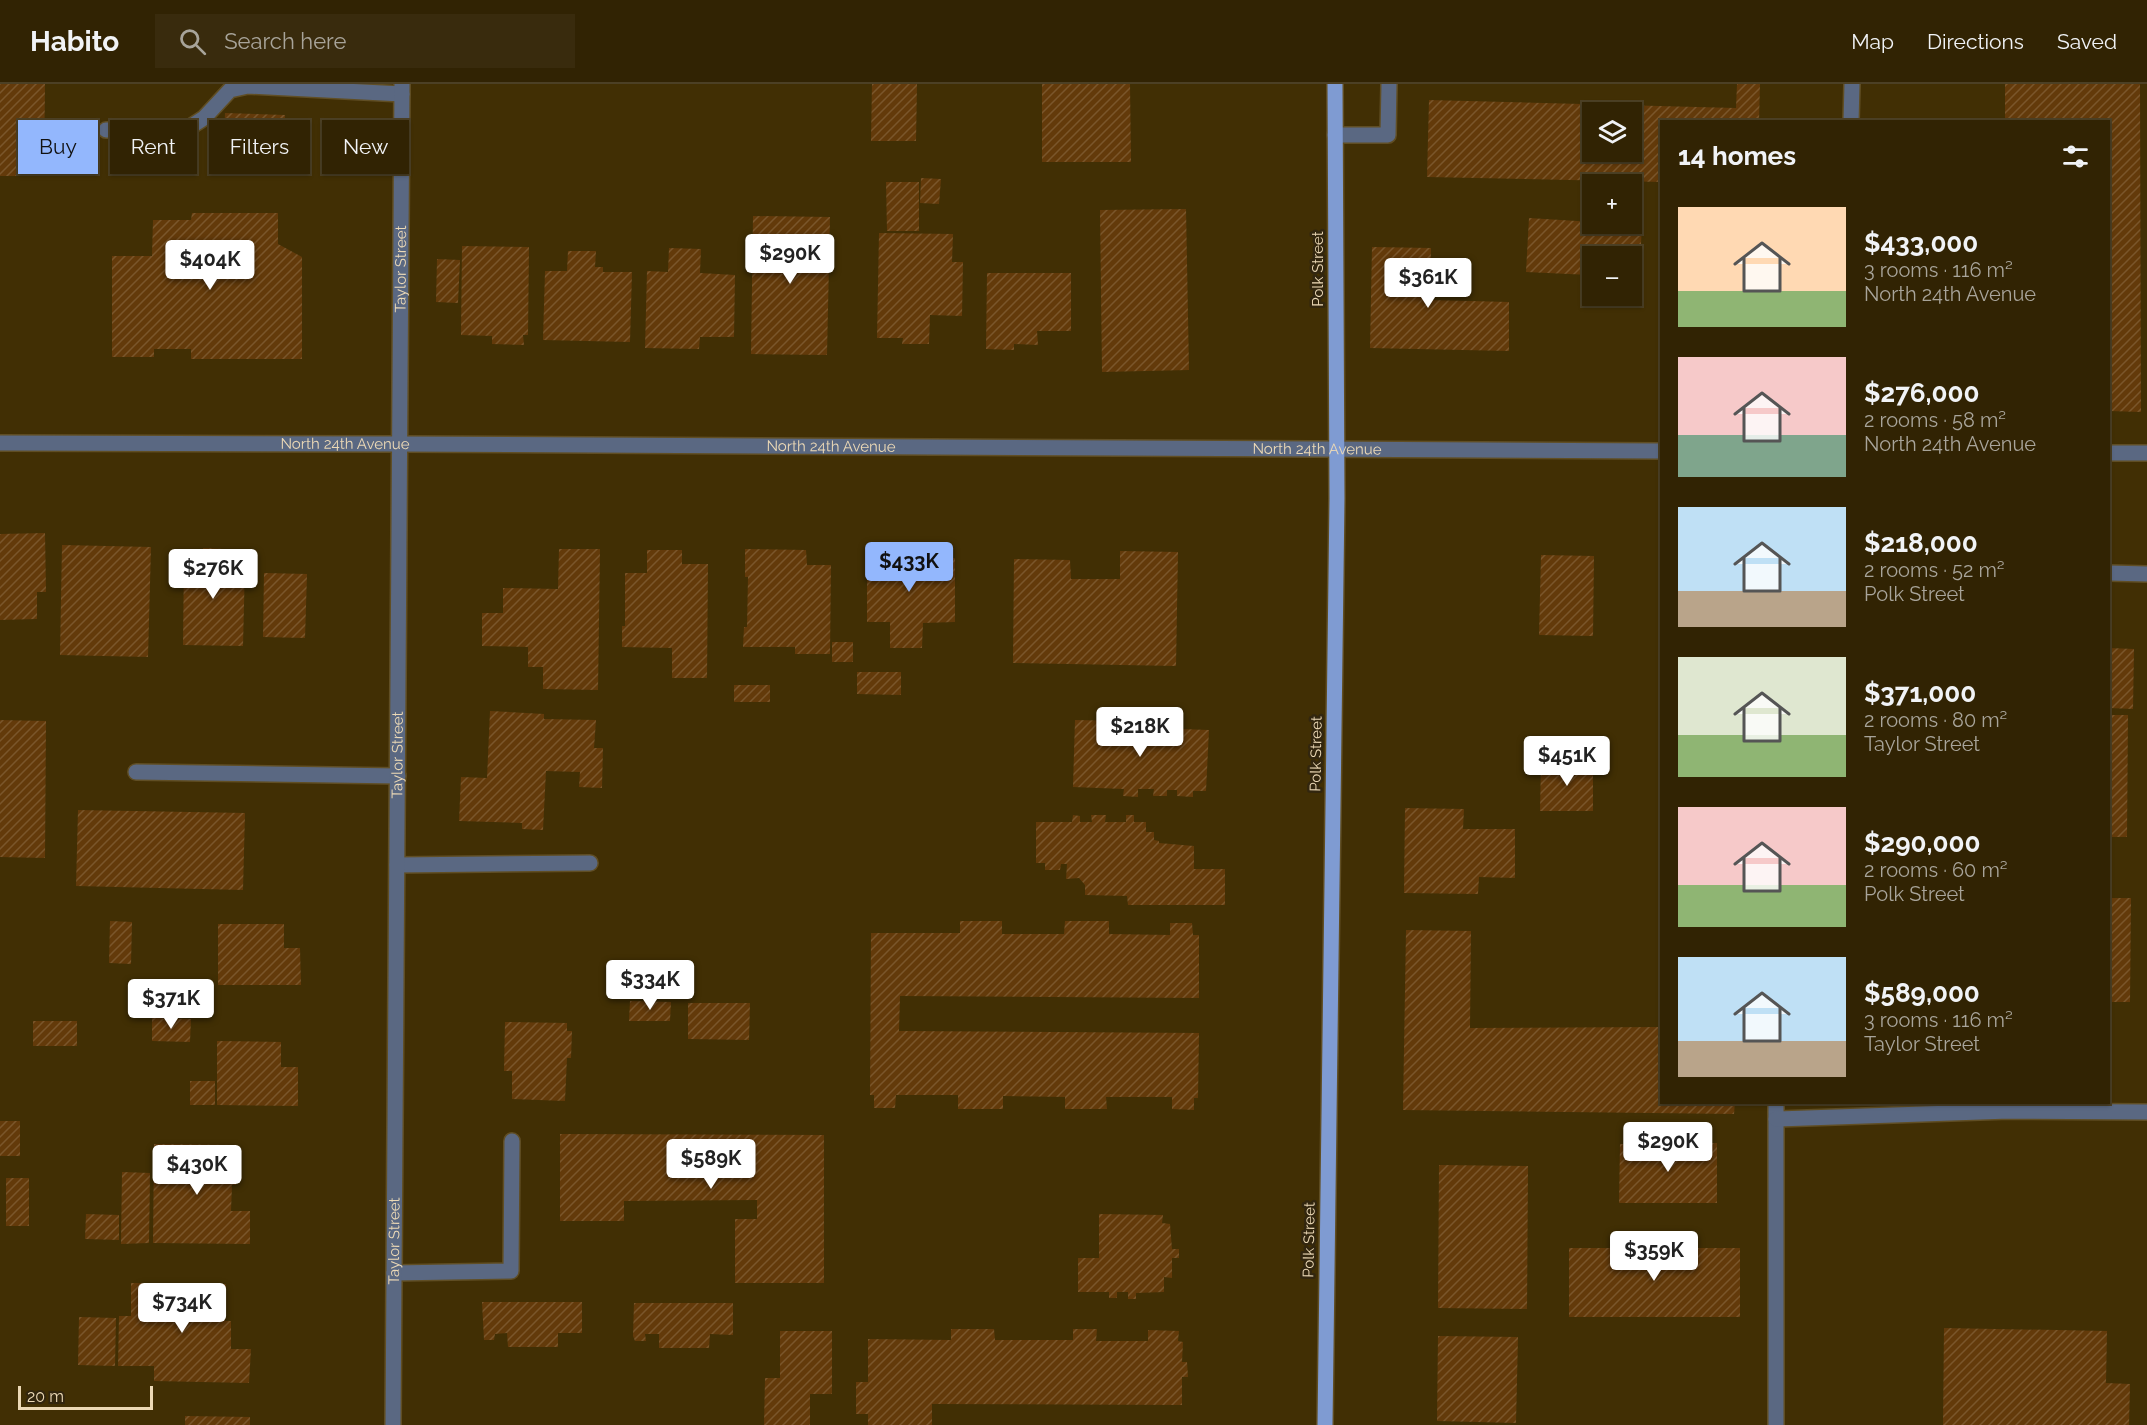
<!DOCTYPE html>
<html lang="en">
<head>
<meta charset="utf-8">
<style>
  :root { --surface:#312303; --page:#392b0d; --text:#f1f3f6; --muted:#a8a49a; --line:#4c4025; --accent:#93b7fd }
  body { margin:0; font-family:Raleway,sans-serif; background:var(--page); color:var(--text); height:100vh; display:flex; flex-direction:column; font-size:22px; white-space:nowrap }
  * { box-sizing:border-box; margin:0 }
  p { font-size:20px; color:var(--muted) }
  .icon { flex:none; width:33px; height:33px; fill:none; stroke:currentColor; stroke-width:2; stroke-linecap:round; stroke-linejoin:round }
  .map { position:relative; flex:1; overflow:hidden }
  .drawer { position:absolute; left:1660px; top:36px; width:450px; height:984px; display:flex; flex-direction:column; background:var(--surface); border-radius:0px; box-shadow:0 2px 4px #0004,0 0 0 2px var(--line) }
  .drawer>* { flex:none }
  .guide { position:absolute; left:18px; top:36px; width:570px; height:54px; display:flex; gap:12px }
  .fabs { position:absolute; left:1582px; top:18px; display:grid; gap:12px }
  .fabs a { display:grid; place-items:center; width:60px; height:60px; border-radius:0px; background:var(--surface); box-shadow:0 2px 4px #0004,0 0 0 2px var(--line); font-size:30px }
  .scale { position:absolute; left:18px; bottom:15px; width:135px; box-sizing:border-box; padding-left:6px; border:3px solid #ecd9b6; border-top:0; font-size:16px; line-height:21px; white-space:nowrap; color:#ecd9b6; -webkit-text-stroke:4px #32260f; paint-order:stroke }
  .price { position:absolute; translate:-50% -51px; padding:0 14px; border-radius:6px; background:#fff; color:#222; font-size:20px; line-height:39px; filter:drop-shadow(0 2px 3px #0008) }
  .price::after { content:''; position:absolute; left:50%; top:36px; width:18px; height:14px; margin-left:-9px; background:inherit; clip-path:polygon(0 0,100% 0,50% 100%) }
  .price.on { background:var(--accent); color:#111 }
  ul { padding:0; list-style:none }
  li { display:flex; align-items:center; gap:18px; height:150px; padding:0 18px }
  li span { display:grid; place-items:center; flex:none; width:168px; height:120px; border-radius:0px; color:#555 }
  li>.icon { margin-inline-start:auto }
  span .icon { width:72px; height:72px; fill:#fffc; stroke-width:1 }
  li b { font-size:26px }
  h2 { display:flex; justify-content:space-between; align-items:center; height:72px; padding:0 18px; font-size:26px }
  .pill { padding:0 21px; border-radius:0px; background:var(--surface); box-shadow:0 2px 4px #0004,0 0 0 2px var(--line); font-size:21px; line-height:54px }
  .pill.on { background:var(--accent); color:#111 }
  header { display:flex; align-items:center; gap:36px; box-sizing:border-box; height:84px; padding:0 30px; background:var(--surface); border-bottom:2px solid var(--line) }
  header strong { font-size:28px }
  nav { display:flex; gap:33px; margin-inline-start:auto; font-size:21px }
  .search { width:420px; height:54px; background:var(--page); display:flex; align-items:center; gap:15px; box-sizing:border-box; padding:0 21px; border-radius:0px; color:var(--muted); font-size:22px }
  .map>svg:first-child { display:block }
  .building { fill:url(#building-hatch); fill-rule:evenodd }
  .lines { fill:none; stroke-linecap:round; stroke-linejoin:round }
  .minor-casing { stroke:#604e24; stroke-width:18 }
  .major-casing { stroke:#604e24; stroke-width:18 }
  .minor { stroke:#5a6882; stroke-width:15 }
  .major { stroke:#7f9bd2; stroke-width:15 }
  .labels { text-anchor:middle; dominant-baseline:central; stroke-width:5; stroke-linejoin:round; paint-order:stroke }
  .street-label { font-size:15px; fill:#ecd9b6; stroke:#32260f }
</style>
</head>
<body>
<header>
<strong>Habito</strong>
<div class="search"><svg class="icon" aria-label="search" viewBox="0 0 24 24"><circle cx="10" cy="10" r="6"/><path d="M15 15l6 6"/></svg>Search here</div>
<nav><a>Map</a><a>Directions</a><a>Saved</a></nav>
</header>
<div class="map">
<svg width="2147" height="1341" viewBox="0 0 2147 1341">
  <defs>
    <pattern id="building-hatch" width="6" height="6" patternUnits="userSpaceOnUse" patternTransform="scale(1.5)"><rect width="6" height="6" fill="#633a0a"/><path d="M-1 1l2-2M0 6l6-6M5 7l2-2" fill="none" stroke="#7a562b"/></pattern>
  </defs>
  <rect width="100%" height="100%" fill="#412f04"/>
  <g class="building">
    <polygon points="0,0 45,0 44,92 0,92"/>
    <polygon points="872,0 917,0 916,57 871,57"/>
    <polygon points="1042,0 1130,0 1131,78 1042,78"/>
    <path d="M 1737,0 L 1760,0 L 1759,38 L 1662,38 L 1662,98 L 1427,93 L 1429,16 L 1736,24 ZM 1593,28 L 1632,28 L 1632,68 L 1593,68 Z"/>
    <polygon points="2005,0 2140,0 2141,328 2109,327 2109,38 2005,38"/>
    <polygon points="225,29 285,31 283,80 223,78"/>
    <polygon points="921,94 941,95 939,120 920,119"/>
    <polygon points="886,98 919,98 919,147 887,147"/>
    <polygon points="1186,125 1189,286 1102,288 1100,126"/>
    <polygon points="192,129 278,129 278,160 302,173 302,275 191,275 191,265 154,265 154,273 112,273 112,172 152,172 153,136 191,136"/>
    <polygon points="753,132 830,133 827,271 751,270"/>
    <polygon points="1529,134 1593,138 1593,140 1642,141 1638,214 1625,213 1625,212 1632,212 1632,172 1593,172 1593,212 1589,212 1590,191 1526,188"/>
    <polygon points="879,149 953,150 952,178 963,178 962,232 930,231 929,260 902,260 903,254 877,254"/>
    <polygon points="462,162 529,163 528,251 523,251 524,261 492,260 492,252 461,251"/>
    <polygon points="1372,163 1431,164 1430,216 1509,218 1509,267 1370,264"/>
    <polygon points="669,164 701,165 700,189 735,191 734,253 700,253 699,265 645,264 647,187 668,188"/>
    <polygon points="568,167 596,167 595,183 603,183 603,188 632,188 630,258 543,256 545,187 567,187"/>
    <polygon points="437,175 460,176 458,219 436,218"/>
    <polygon points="987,189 1071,189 1071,247 1037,247 1038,261 1014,260 1014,266 986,265"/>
    <polygon points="45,449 46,508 37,508 37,535 0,536 0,450"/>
    <polygon points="62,461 151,463 148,573 60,571"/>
    <polygon points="203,464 224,465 224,472 236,473 235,480 245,480 243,562 183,561 184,471 204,472"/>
    <polygon points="559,465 600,465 598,606 543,605 543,583 528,583 528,563 482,562 482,529 503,529 503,504 558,505"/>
    <polygon points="745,465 806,466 807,481 831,481 830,570 795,570 795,563 743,563 744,543 747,543 748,493 745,493"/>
    <polygon points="871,465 921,465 922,474 955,474 955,538 923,539 922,564 890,564 890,538 867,538 867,473 870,473"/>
    <polygon points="647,466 682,466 682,480 708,480 707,594 672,594 672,564 622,563 622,542 625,542 625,489 647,489"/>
    <polygon points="1120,467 1178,468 1176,582 1013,579 1014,475 1070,476 1071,495 1120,495"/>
    <polygon points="1541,471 1594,472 1593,552 1539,551"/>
    <polygon points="264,489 307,490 305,554 263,553"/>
    <rect x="832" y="558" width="21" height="20"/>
    <polygon points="2109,564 2134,565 2133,625 2109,624"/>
    <polygon points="857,588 901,588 901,611 857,610"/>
    <rect x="734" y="601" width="36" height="17"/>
    <polygon points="490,627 544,630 544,635 596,636 594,664 603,664 602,704 579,703 580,688 546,687 543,746 522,745 522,739 459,737 461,693 487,694"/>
    <polygon points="2109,631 2128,631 2127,753 2109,753"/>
    <polygon points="0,636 46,637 45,774 0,773"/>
    <polygon points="1075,636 1126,637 1126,643 1209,646 1206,707 1193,707 1193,713 1177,712 1177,706 1167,706 1167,712 1153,712 1154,705 1138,705 1138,713 1123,712 1124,705 1073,703"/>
    <polygon points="1541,679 1593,679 1593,727 1540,727"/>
    <polygon points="1405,724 1464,725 1463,745 1515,745 1515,794 1479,793 1478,810 1404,809"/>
    <polygon points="78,726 245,729 243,806 76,802"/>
    <polygon points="1073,731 1080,732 1080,738 1092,738 1091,731 1106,731 1105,738 1126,738 1126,731 1134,731 1134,738 1146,738 1146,748 1154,748 1154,756 1159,757 1159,759 1194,762 1194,785 1225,785 1225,821 1128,821 1127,812 1085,811 1085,801 1079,794 1066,795 1067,780 1061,780 1060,786 1045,786 1045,779 1036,779 1036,738 1072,738"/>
    <polygon points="2109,814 2131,814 2130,918 2109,918"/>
    <polygon points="110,837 132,838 131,880 109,879"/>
    <polygon points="960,837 1002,837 1002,850 1064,850 1065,837 1109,837 1109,850 1170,851 1170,839 1192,839 1193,851 1199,851 1199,914 900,912 899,947 1199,949 1198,1014 1194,1014 1194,1026 1172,1025 1172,1013 1106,1013 1107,1025 1065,1025 1065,1013 1003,1012 1003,1025 958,1025 958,1011 896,1011 895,1024 874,1024 874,1011 870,1011 871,849 960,849"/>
    <polygon points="218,840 284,840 284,864 300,864 301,901 218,901"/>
    <polygon points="1406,846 1471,847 1470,944 1659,943 1660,893 1662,893 1662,1018 1735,1018 1734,1030 1403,1026"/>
    <polygon points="630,917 671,918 670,937 629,937"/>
    <polygon points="688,919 750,919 749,956 688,955"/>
    <polygon points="152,934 191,935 190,958 152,957"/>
    <rect x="33" y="937" width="44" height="25"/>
    <polygon points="505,938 567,939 567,947 572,947 571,974 567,974 565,1017 512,1015 512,987 504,987"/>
    <polygon points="217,957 281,958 281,983 298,983 298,1022 217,1021"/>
    <rect x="190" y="997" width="25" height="24"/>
    <rect x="0" y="1037" width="20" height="35"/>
    <polygon points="560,1050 824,1051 824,1199 735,1199 735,1135 757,1135 757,1116 624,1117 624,1137 560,1137"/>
    <polygon points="1717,1059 1717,1119 1619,1119 1620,1060"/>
    <polygon points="154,1060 237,1061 236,1101 232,1101 231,1127 250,1127 250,1160 153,1159"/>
    <polygon points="1439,1081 1528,1082 1527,1225 1438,1224"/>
    <polygon points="122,1088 150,1089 149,1159 121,1160"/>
    <rect x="6" y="1094" width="23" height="48"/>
    <polygon points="86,1130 119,1131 119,1156 85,1155"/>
    <polygon points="1099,1130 1163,1131 1162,1139 1170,1140 1172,1165 1179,1165 1179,1174 1172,1174 1172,1194 1164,1193 1164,1208 1136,1209 1136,1215 1128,1215 1128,1208 1117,1208 1117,1214 1109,1214 1109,1208 1078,1208 1078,1174 1099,1174"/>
    <rect x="1569" y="1164" width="171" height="69"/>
    <polygon points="131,1199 226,1200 225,1237 231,1237 231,1265 251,1265 249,1299 154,1297 154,1282 118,1282 119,1232 131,1232"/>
    <polygon points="482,1218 582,1218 582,1249 558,1249 558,1263 508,1263 507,1249 495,1250 494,1256 484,1256"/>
    <polygon points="634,1219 733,1219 733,1251 710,1250 709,1264 659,1264 659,1250 645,1250 646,1257 635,1257 633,1252"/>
    <polygon points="79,1233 116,1234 115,1282 78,1281"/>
    <polygon points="1944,1244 2107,1247 2106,1299 2130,1300 2129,1341 1943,1341"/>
    <polygon points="951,1245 994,1245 995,1256 1073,1256 1073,1245 1097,1245 1096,1257 1148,1257 1148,1246 1179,1247 1178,1257 1183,1258 1182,1278 1187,1278 1188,1293 1182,1293 1182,1321 932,1320 932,1341 868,1341 868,1330 856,1330 856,1298 868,1298 868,1255 951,1256"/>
    <polygon points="780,1247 832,1247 832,1310 810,1310 810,1341 764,1341 765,1294 780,1294"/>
    <polygon points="1438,1252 1518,1253 1516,1339 1437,1337"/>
    <polygon points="185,1332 250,1333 250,1341 185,1341"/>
  </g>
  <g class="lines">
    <defs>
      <g id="minor">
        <polyline points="1851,38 1852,0"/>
        <polyline points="106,46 187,45 204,34 230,6 248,2 402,10"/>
        <polyline points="1335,51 1388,51 1389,0"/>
        <path id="s1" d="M 0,359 L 400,360 L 1662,367"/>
        <polyline points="2109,369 2147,369"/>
        <polyline points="2109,489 2147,490"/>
        <polyline points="136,688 398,692"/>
        <polyline points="397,781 590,779"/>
        <polyline points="1776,1018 1776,1341"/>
        <polyline points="1776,1035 2009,1027 2147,1028"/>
        <polyline points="394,1189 511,1187 512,1057"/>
        <path id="s2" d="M 393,1341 L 402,0"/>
      </g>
      <polyline id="major" points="1325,1341 1337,414 1335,0"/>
    </defs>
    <use href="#minor" class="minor-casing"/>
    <use href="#major" class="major-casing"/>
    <use href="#minor" class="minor"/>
    <use href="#major" class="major"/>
  </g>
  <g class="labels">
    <g class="street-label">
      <text stroke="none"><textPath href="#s2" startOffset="1156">Taylor Street</textPath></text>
      <text transform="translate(1318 185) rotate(-90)">Polk Street</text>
      <text stroke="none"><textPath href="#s1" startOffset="345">North 24th Avenue</textPath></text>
      <text stroke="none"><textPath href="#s1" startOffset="831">North 24th Avenue</textPath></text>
      <text stroke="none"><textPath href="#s1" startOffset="1317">North 24th Avenue</textPath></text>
      <text transform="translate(1316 670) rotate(-89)">Polk Street</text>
      <text stroke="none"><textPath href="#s2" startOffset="670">Taylor Street</textPath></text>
      <text stroke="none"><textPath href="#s2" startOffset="184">Taylor Street</textPath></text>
      <text transform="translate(1309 1156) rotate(-89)">Polk Street</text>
    </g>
  </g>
</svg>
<div class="fabs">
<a><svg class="icon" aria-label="layers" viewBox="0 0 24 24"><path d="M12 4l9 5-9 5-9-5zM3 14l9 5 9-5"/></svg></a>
<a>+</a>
<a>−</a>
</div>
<div class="scale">20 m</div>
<b class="price" style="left:790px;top:201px">$290K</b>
<b class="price" style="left:210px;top:207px">$404K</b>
<b class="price" style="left:1428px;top:225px">$361K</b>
<b class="price on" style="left:909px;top:509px">$433K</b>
<b class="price" style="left:213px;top:516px">$276K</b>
<b class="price" style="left:1140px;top:674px">$218K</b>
<b class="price" style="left:1567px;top:703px">$451K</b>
<b class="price" style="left:650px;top:927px">$334K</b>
<b class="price" style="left:171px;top:946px">$371K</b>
<b class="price" style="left:1668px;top:1089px">$290K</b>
<b class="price" style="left:711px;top:1106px">$589K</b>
<b class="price" style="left:197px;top:1112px">$430K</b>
<b class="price" style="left:1654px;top:1198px">$359K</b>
<b class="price" style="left:182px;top:1250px">$734K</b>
<div class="guide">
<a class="pill on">Buy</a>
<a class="pill">Rent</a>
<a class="pill">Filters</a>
<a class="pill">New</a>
</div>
<section class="drawer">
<h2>14 homes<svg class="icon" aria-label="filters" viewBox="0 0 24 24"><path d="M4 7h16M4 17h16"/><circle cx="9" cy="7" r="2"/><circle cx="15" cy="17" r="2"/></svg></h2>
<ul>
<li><span style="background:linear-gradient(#ffd9b3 70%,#8fb573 0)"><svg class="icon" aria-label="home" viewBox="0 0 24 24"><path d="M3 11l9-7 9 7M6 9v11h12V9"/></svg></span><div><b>$433,000</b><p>3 rooms · 116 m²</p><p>North 24th Avenue</p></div></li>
<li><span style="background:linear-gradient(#f6c9c9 65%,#7fa58c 0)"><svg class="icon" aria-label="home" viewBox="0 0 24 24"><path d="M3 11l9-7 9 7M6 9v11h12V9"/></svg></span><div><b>$276,000</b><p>2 rooms · 58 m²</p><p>North 24th Avenue</p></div></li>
<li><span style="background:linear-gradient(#bfe0f5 70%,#b9a48a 0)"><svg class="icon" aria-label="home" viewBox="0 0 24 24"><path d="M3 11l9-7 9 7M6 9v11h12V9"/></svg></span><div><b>$218,000</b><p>2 rooms · 52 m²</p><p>Polk Street</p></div></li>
<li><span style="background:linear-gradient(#dfe7d0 65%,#8fb573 0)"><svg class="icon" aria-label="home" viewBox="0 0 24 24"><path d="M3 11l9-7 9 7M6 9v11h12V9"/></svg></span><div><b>$371,000</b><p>2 rooms · 80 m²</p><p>Taylor Street</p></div></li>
<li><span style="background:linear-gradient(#f6c9c9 65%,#8fb573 0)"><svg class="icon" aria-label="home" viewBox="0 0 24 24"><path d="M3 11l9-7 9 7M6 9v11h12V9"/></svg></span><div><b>$290,000</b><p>2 rooms · 60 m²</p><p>Polk Street</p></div></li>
<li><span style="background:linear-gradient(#bfe0f5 70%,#b9a48a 0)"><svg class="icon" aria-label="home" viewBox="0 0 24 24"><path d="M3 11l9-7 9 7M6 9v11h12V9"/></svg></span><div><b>$589,000</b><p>3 rooms · 116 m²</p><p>Taylor Street</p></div></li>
</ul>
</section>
</div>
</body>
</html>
